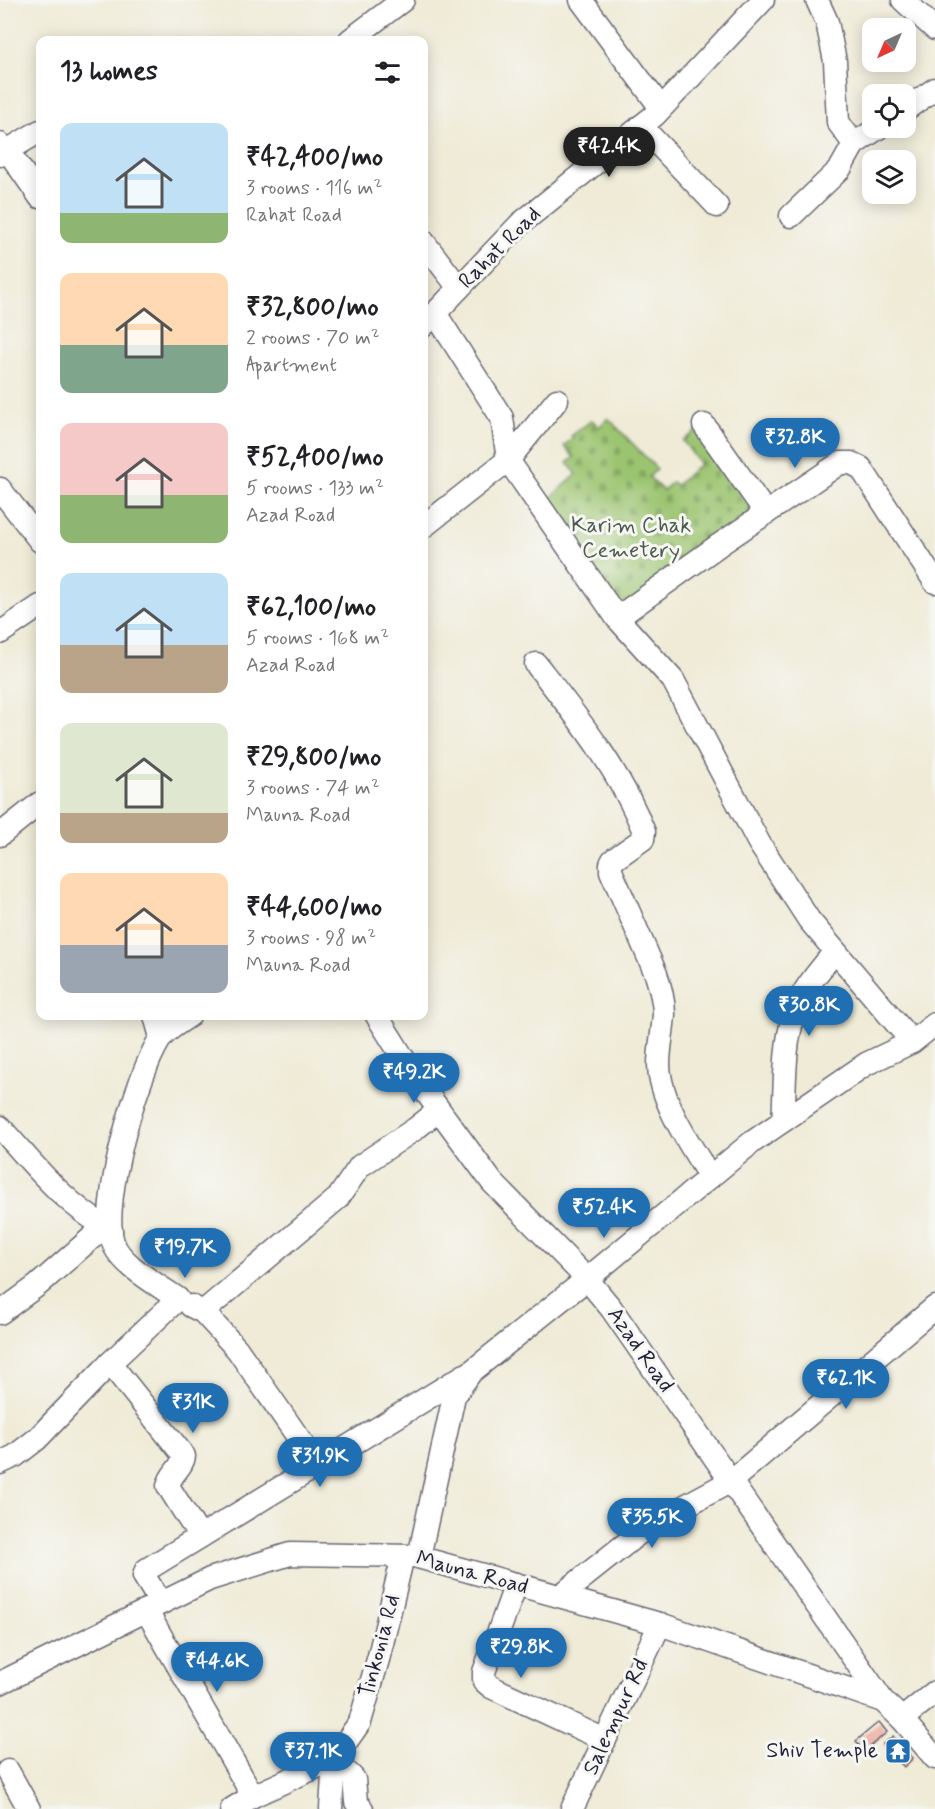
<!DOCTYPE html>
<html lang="en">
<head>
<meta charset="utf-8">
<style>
  :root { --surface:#fff; --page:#f2f2f2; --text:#202124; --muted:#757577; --accent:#1f6fb2 }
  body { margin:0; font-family:Mynerve,sans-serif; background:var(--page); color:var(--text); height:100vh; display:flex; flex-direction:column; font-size:22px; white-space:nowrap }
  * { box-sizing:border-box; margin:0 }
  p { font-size:20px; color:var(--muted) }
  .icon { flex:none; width:33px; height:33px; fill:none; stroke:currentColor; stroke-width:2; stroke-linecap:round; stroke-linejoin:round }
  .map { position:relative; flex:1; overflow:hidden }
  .panel { position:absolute; left:36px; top:36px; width:392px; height:984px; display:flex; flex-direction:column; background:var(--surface); border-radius:12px; box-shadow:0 3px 15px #0003 }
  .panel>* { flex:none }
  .needle { width:39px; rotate:224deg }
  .buttons { position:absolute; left:862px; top:18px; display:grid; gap:12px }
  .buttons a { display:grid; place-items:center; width:54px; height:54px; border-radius:12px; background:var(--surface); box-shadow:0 3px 15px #0003; font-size:30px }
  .price { position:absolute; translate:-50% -51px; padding:0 14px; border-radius:21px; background:var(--accent); color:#fff; font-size:20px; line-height:39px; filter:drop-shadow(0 2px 3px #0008) }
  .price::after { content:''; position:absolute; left:50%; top:36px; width:18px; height:14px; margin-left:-9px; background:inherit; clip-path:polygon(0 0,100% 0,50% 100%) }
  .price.current { background:#222; color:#fff }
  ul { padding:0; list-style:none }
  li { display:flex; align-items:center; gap:18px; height:150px; padding:0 24px }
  li span { display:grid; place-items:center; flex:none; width:168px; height:120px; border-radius:12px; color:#555 }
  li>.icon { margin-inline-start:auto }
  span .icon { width:72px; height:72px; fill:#fffc; stroke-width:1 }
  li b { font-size:26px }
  h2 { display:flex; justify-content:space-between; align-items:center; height:72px; padding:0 24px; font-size:26px }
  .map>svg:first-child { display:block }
  .cemetery { fill:url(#cemetery-stones); stroke:#5e7356; stroke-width:1.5 }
  .building { fill:#ec9d90 }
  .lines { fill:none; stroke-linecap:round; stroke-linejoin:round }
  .minor-casing { stroke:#6a6872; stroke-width:25 }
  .minor { stroke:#fff; stroke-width:22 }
  .labels { text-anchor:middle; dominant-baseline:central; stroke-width:6; stroke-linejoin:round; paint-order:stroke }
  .street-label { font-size:22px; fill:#22223b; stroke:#f6f6f2 }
  .park-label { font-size:22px; fill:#4c5b4e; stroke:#f6f6f2 }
  .poi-label { font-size:22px; fill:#22223b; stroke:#f6f6f2; text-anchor:end }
</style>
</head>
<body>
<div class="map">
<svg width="935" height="1809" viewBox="0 0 935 1809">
  <defs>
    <pattern id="cemetery-stones" width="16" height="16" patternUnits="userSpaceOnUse" patternTransform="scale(1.5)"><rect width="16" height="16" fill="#9bc470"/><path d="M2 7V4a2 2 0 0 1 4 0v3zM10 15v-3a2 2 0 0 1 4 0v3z" fill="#85a862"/></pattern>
  </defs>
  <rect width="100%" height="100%" fill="#f6f6f2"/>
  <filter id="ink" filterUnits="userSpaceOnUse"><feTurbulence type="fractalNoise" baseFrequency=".0167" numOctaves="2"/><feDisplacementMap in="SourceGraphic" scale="12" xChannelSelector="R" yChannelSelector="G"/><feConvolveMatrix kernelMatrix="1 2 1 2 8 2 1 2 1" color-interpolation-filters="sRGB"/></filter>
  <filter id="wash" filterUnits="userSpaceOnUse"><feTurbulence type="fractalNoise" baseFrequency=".008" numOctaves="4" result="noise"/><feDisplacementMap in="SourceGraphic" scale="24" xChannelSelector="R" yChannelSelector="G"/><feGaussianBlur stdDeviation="1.35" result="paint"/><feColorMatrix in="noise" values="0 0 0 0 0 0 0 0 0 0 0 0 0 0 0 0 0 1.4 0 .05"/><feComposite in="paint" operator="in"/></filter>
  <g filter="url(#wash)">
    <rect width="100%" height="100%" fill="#efebd7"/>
    <polygon class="cemetery" points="608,418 657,469 649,477 663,491 672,482 676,485 700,464 683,441 704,425 766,513 617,618 540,507 577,474 567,463 574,457 564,446 573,438 571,436 592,420 599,427"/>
    <g id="blocks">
      <g class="building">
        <polygon points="879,1722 887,1732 864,1752 856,1741"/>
        <polygon points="893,1736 913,1758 904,1767 883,1744"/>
      </g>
    </g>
  </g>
  <g filter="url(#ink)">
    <use href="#blocks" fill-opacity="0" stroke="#6a6872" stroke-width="1.5"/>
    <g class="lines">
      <defs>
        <g id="minor">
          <polyline points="581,0 661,108"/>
          <polyline points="817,0 827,22 835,61 838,122 854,144"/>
          <polyline points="903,0 935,29"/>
          <polyline points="350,40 403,0"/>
          <polyline points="906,109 935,89"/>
          <polyline points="641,126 717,206"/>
          <polyline points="0,144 8,151 40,197"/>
          <polyline points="0,155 40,131"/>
          <polyline points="791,216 840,169 854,144 878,128"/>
          <polyline points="423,241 459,288"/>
          <polyline points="435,313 502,418 508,460 617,618 673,680 759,843 809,920 912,1042"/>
          <polyline points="423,326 520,224 655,115 763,0"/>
          <polyline points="704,425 766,513"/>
          <polyline points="0,489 40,541"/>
          <polyline points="423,527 508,460 557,400"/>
          <polyline points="617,618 719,545 840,463 851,463 861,468 935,582"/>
          <polyline points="0,633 40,606"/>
          <path d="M 536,664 C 577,717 620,770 644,832 L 643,839 L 613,860 L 611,864 L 611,871 L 656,974 C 660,987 664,1000 664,1014 C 663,1031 659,1048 659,1065 C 660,1102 691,1146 710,1177"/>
          <polyline points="0,835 40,803"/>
          <polyline points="155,1016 161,1037"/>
          <polyline points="377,1016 415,1077 492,1182 587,1279 611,1308 883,1701 902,1719 935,1758"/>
          <path d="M 783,1121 C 786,1080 782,1033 802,996 C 810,980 824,966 835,951"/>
          <path d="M 0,1127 C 34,1165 65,1205 111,1230"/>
          <polyline points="191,1306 203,1312 237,1349 318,1466"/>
          <polyline points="203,1312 338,1198 360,1166 415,1129 439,1110"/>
          <polyline points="0,1313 38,1285 104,1227"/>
          <path d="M 110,1363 L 184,1456 C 183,1467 170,1474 168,1486 L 200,1537"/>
          <path d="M 0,1463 L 15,1456 L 37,1439 L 110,1363 L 178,1299 C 160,1286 119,1264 113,1242 C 100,1202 137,1075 160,1039 C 166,1030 180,1022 189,1016"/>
          <polyline points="419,1557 454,1396 471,1372 587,1279 751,1143 866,1064 912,1042 935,1024"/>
          <polyline points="516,1584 484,1672 484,1681 491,1687 605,1740"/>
          <polyline points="560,1596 638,1534 661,1519 731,1481 935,1307"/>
          <polyline points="161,1603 144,1576 146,1570 465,1375"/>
          <polyline points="146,1610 253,1796"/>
          <polyline points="0,1683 210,1579 290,1554 414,1556 660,1624 883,1701"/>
          <polyline points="902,1719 935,1692"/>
          <polyline points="334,1768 349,1774 354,1779 356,1802 362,1809"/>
          <polyline points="8,1771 29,1809"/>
          <polyline points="232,1809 253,1796 334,1759 360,1722 379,1656 403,1556"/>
          <polyline points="331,1809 334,1759"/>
          <polyline points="572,1809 660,1624"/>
        </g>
      </defs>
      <use href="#minor" class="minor-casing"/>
      <use href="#minor" class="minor"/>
    </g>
  </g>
  <defs>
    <symbol id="temple-square" viewBox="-11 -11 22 22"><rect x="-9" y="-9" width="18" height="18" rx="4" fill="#1f6fb2" stroke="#f6f6f2"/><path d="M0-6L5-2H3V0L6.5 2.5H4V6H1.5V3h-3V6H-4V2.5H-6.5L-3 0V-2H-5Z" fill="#fff"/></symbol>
  </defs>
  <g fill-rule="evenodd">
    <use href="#temple-square" x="883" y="1736" width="30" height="30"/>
  </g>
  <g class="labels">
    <g class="street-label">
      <text transform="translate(500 248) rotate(-45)">Rahat Road</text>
      <text transform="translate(640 1350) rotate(55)">Azad Road</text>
      <text transform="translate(472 1573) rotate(15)">Mauna Road</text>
      <text transform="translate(380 1646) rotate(-75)">Tinkonia Rd</text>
      <text transform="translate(616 1717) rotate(-65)">Salempur Rd</text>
    </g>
    <g class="park-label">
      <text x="631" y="526">Karim Chak<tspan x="631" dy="25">Cemetery</tspan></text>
    </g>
    <g class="poi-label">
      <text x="878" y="1751">Shiv Temple</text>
    </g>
  </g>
</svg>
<div class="buttons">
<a><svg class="needle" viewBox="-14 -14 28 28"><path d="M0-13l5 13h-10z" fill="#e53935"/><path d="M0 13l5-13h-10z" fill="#757577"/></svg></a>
<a><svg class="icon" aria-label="locate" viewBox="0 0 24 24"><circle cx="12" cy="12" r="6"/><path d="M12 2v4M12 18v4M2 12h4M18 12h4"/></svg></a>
<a><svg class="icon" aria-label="layers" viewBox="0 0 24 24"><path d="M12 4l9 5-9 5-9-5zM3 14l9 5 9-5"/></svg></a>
</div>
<b class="price current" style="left:609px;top:178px">₹42.4K</b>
<b class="price" style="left:795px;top:469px">₹32.8K</b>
<b class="price" style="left:809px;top:1037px">₹30.8K</b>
<b class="price" style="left:414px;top:1104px">₹49.2K</b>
<b class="price" style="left:604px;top:1239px">₹52.4K</b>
<b class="price" style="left:185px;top:1279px">₹19.7K</b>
<b class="price" style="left:846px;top:1410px">₹62.1K</b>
<b class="price" style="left:193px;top:1434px">₹31K</b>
<b class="price" style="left:320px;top:1488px">₹31.9K</b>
<b class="price" style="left:652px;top:1549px">₹35.5K</b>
<b class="price" style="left:521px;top:1679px">₹29.8K</b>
<b class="price" style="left:217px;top:1693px">₹44.6K</b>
<b class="price" style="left:313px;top:1783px">₹37.1K</b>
<section class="panel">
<h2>13 homes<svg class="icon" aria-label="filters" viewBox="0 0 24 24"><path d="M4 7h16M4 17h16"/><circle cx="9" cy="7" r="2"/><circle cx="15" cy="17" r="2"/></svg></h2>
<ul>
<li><span style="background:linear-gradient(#bfe0f5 75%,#8fb573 0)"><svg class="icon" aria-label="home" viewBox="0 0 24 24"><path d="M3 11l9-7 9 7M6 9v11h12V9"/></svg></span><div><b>₹42,400/mo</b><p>3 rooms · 116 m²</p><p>Rahat Road</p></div></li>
<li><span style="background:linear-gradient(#ffd9b3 60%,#7fa58c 0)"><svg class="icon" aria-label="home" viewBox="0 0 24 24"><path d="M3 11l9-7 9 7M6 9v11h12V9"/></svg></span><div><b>₹32,800/mo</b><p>2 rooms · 70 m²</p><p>Apartment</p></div></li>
<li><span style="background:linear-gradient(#f6c9c9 60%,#8fb573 0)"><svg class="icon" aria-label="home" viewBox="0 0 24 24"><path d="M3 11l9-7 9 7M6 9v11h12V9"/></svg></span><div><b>₹52,400/mo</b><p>5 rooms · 133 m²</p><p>Azad Road</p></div></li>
<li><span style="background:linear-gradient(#bfe0f5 60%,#b9a48a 0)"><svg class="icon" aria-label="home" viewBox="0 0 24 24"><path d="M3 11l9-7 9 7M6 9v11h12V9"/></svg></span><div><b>₹62,100/mo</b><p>5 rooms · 168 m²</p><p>Azad Road</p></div></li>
<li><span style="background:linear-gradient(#dfe7d0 75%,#b9a48a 0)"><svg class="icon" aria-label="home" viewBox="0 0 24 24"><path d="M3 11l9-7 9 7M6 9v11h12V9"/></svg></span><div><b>₹29,800/mo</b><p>3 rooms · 74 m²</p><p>Mauna Road</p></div></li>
<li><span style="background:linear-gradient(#ffd9b3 60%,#9aa5b1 0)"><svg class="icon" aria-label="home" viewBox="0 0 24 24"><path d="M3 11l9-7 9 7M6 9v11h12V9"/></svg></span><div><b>₹44,600/mo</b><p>3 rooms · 98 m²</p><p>Mauna Road</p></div></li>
</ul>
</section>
</div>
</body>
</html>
